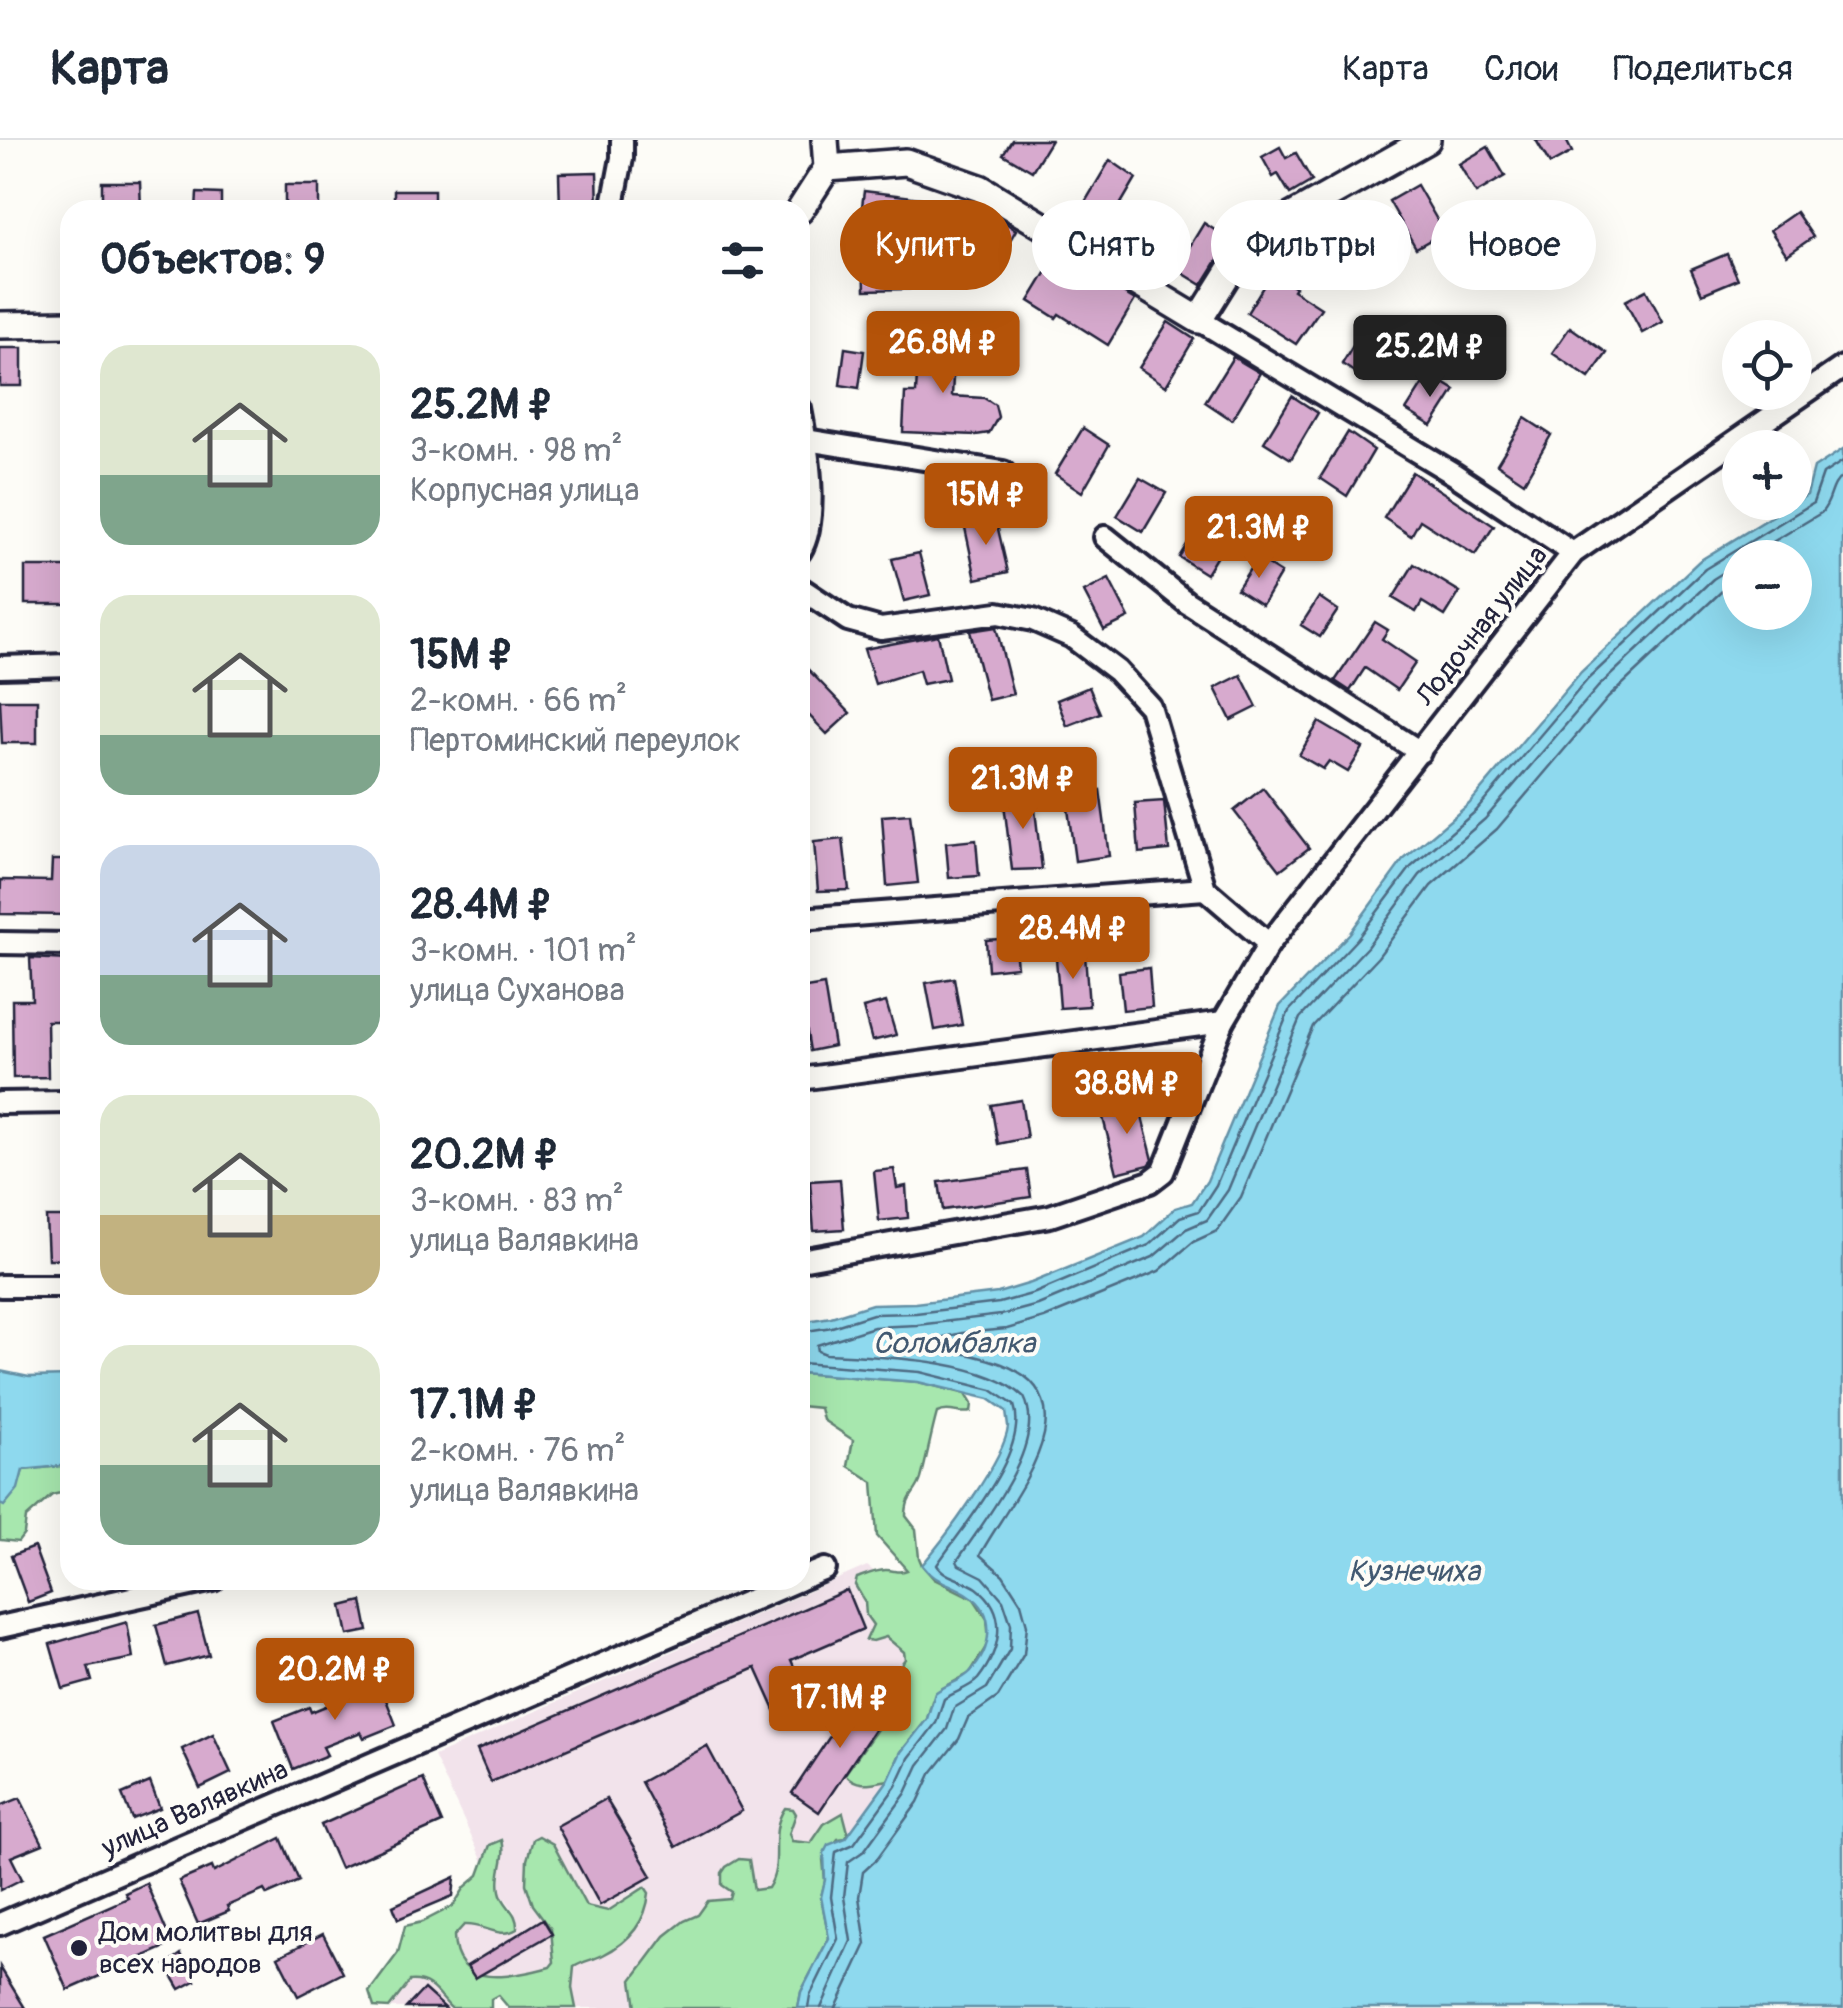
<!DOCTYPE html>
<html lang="ru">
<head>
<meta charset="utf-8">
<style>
  :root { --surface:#fff; --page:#f2f2f3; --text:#1f2937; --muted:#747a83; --line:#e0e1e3; --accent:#b45309 }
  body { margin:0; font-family:Pangolin,sans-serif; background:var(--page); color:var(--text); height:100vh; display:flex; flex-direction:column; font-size:38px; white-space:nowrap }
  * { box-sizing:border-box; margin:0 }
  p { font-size:32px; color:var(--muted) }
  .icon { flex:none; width:55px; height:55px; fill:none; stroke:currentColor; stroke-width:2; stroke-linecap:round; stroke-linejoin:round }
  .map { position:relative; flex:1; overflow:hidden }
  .panel { position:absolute; left:60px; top:60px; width:750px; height:1390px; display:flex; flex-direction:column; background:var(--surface); border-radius:30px; box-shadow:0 10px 40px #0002 }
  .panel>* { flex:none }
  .banner { position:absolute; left:840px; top:60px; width:852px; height:90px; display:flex; gap:20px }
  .fabs { position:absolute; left:1722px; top:180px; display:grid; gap:20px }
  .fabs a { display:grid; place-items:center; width:90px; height:90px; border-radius:50%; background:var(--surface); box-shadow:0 10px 40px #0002; font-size:50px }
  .price { position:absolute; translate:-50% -85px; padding:0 22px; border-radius:10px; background:var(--accent); color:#fff; font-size:32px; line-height:65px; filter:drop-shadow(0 2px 5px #0008) }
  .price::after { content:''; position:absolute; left:50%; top:60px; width:30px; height:22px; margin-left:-15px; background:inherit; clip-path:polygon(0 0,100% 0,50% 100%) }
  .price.current { background:#222; color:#fff }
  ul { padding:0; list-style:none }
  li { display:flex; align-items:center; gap:30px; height:250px; padding:0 40px }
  li span { display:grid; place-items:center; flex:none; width:280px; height:200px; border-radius:30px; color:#555 }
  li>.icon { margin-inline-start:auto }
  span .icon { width:120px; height:120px; fill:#fffc; stroke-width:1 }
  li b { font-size:42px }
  h2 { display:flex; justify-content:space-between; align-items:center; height:120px; padding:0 40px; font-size:42px }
  .chip { padding:0 35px; border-radius:45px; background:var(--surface); box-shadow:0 10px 40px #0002; font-size:35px; line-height:90px }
  .chip.current { background:var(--accent); color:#fff }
  header { display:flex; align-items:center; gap:60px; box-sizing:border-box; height:140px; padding:0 50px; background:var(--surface); border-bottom:2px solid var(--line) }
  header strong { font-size:48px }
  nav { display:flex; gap:55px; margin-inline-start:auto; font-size:35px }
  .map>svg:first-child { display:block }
  .built { fill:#f2e3eb }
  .green { fill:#a7e7ae; stroke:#648474; stroke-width:2.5 }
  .water { fill:#8ed9ee; stroke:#6390a6; stroke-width:2.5; fill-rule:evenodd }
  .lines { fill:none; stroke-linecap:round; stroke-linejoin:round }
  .shore { stroke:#4d6b83; stroke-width:2.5 }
  .building { fill:#d7aace; stroke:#22223b; stroke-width:2.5 }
  .minor-casing { stroke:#22223b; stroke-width:28 }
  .tertiary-casing { stroke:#22223b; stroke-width:32 }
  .minor { stroke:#fdfcf7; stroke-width:20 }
  .tertiary { stroke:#fdfcf7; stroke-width:25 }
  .poi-dot { fill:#22223b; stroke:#fdfcf7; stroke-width:4 }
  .labels { text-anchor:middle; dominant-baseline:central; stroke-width:8; stroke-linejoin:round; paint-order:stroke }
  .street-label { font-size:28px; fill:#22223b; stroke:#fdfcf7 }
  .poi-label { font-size:28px; fill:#22223b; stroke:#fdfcf7; text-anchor:start }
  .water-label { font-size:30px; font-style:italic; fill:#425971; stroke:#fdfcf7 }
</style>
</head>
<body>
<header>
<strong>Карта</strong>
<nav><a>Карта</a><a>Слои</a><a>Поделиться</a></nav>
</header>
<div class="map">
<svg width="1843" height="1868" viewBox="0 0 1843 1868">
  <rect width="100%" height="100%" fill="#fdfcf7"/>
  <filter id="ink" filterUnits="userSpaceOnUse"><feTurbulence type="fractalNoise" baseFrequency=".01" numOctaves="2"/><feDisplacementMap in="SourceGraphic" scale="20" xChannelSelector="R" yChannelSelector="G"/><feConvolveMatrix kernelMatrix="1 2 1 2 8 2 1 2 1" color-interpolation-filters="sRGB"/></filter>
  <g filter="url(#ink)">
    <g class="built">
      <polygon points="867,1426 875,1432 857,1438 866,1475 873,1485 867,1499 873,1501 886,1496 905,1513 905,1519 893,1535 876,1538 862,1551 890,1571 845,1634 858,1643 888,1640 738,1868 576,1868 572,1848 574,1827 607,1813 638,1788 648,1761 646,1748 631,1753 615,1769 593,1769 586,1765 570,1735 530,1707 526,1744 533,1765 551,1789 554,1822 551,1827 512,1835 484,1835 464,1829 455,1815 454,1796 458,1789 472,1784 500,1794 515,1772 500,1752 504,1703 484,1724 434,1616"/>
      <polygon points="416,1840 433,1848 451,1868 389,1868 405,1847"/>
    </g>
    <g class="green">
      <path d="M 800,1233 L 918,1242 L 966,1254 L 972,1264 L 971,1272 C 959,1275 950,1267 937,1273 C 931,1294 927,1317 921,1339 C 916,1355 906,1355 906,1376 L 916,1389 L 919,1418 L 922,1425 L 934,1439 L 974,1459 L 987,1479 L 989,1502 L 970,1533 L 941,1549 L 932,1561 L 927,1579 L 901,1612 L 888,1640 C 872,1643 857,1648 845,1634 L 890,1571 L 861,1550 L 873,1544 L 876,1538 L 893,1535 L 905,1519 L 904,1512 L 886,1497 L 873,1501 L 866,1500 L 873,1485 L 866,1475 L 865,1462 L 855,1445 L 857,1438 C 865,1435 876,1430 886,1430 C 895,1430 898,1434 907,1430 L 877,1396 L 873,1342 L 848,1326 L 853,1300 L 823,1280 L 820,1268 L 800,1266 Z"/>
      <polygon points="70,1325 69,1351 52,1355 26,1378 24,1394 18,1402 0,1400 0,1364 4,1365 17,1349 23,1330"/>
      <path d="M 785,1668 L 793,1669 L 796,1674 L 789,1694 L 792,1701 L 811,1703 L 824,1684 L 843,1673 L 848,1692 L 846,1698 L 838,1699 L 823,1719 L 825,1741 L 821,1757 L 829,1798 L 801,1852 L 798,1868 L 636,1868 L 632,1840 L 665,1796 L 684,1781 L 698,1775 L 708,1761 L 730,1759 L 732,1752 L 722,1745 L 722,1733 L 726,1727 L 739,1719 L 749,1720 L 754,1750 L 768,1748 C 785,1723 767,1694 785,1668 Z"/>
      <path d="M 539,1696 L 553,1704 L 586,1766 L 608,1771 L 645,1747 L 649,1753 C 646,1782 629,1802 603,1815 C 593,1820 583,1821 574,1827 L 572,1848 L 576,1868 L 509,1868 L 498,1855 L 491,1859 L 491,1868 L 451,1868 C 438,1855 431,1839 410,1841 L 389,1868 L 374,1867 L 369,1852 L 398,1813 L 405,1786 L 422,1782 L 453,1766 L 465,1747 L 479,1735 L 490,1705 L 502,1700 C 507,1718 496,1733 500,1751 C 503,1767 518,1770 517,1789 C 499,1800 483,1783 464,1785 L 454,1796 C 455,1851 513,1837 550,1827 L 554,1822 L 551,1789 L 533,1765 L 526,1744 L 527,1720 L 533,1699 Z"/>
    </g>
    <g class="water">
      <path d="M 1843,309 L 1843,1868 L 798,1868 L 801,1852 L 829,1798 L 821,1757 L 825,1740 L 824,1713 L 828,1705 L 846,1698 L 888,1640 L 901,1612 L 927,1579 L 935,1553 C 945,1545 962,1541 970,1532 C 991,1511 998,1474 969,1455 C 952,1443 935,1443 922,1425 C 944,1399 1005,1319 1008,1287 C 1008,1286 1006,1272 1006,1271 L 989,1259 L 918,1242 L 800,1233 L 800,1182 L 831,1177 L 872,1164 L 915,1163 L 998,1153 L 1031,1143 L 1144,1097 L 1175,1068 L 1192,1063 L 1207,1041 L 1280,866 L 1350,793 L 1403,720 L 1469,664 L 1581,532 L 1699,421 L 1807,355 L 1814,328 ZM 1740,418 L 1795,418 L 1795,472 L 1740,472 Z"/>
      <polygon points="0,1231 29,1237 70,1236 70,1325 23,1330 18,1349 4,1366 0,1364"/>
    </g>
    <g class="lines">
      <g class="shore">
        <path d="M 1746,418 L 1821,373 C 1833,361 1829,345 1843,336"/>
        <polyline points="800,1192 832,1187 873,1174 916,1173 999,1163 1035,1153 1149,1105 1180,1077 1199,1071 1216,1045 1289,871 1357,799 1411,727 1476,671 1588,539 1705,429 1813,363 1823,334 1843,321"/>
        <path d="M 800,1223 L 920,1232 L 992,1250 L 1014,1265 C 1030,1312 962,1387 937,1425 C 945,1438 964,1439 977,1448 C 1010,1473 1000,1511 978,1539 C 971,1547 953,1553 944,1559 L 936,1583 L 909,1618 L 896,1646 L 854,1704 L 836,1712 L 831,1757 L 838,1799 L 810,1856 L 808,1868"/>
        <path d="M 821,1868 L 851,1801 L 844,1757 L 848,1722 L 864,1711 L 906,1653 L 919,1625 L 947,1589 L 954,1568 L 987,1548 L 1010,1509 L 1011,1484 L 1003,1460 L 983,1437 L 959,1425 L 957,1421 C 983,1382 1048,1304 1024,1257 C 984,1218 881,1217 826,1214 L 818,1211 L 817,1205 L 874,1187 L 917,1185 L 1001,1175 L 1038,1165 L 1153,1117 L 1186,1089 L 1207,1080 L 1228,1050 L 1300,878 L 1367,807 L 1420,735 L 1485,679 L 1598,547 L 1713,439 L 1740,422"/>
        <path d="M 836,1868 L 866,1804 L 859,1757 L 863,1732 L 876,1720 L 918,1662 L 931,1634 L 959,1599 L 968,1578 L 998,1557 L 1024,1514 L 1027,1485 L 1021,1463 L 1003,1435 L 980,1415 C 1007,1363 1100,1262 1002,1224 C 981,1216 956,1212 934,1207 L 931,1200 L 962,1193 L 1007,1189 L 1044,1178 L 1159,1131 L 1193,1102 L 1217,1091 L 1241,1057 L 1313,886 L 1378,817 L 1431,746 L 1497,689 L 1608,558 L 1722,451 L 1740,439"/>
      </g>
    </g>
    <g class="building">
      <polygon points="1012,0 1051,0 1032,31 1003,14"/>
      <polygon points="1536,0 1566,0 1572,12 1550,24"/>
      <polygon points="1280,7 1286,18 1296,13 1312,41 1290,54 1278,34 1273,37 1262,17"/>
      <polygon points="1488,7 1505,36 1476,53 1459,24"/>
      <polygon points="1110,20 1136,38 1109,84 1082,67"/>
      <polygon points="597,32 598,70 560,70 559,33"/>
      <polygon points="102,42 140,42 141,70 102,70"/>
      <rect x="285" y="45" width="34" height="25"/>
      <polygon points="1417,45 1444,92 1416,108 1389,61"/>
      <rect x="394" y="50" width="40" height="20"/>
      <polygon points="864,51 921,58 918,81 861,74"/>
      <polygon points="197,53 221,54 221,70 196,70"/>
      <polygon points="1796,72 1813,97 1787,115 1770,90"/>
      <polygon points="990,73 1016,90 989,137 962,119"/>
      <polygon points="1204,83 1230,100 1202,145 1176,129"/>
      <polygon points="1727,114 1738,139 1702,154 1691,129"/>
      <polygon points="1057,115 1106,147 1108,144 1135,160 1108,205 1059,174 1056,178 1029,161"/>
      <polygon points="908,117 909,149 865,150 864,119"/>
      <polygon points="1272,132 1295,147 1293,150 1321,168 1296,204 1247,173"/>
      <polygon points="1646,150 1663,182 1642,193 1625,161"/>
      <polygon points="1370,178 1396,195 1369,242 1342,224"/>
      <polygon points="1168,182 1194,199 1166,246 1139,228"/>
      <polygon points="1570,187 1607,213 1589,238 1552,213"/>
      <polygon points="919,196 955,198 952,256 984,258 995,265 998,277 989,293 976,295 903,292 905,253 916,253"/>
      <rect x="0" y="208" width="22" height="38"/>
      <polygon points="845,208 864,211 859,248 840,245"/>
      <polygon points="1233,217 1260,233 1232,280 1205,262"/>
      <polygon points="1429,234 1455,250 1432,286 1406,270"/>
      <polygon points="1292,256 1318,273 1291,319 1264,302"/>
      <polygon points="1525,278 1551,295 1524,342 1497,324"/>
      <polygon points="1083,288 1109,305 1082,352 1055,334"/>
      <polygon points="1348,292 1374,310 1347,356 1320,338"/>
      <polygon points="1412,332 1494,386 1475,415 1420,380 1411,396 1384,378"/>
      <polygon points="1140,338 1166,353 1143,392 1117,376"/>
      <polygon points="1208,371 1234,388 1206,434 1179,417"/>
      <polygon points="995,376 1008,432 976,439 964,383"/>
      <polygon points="919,413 930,455 904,461 892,419"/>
      <polygon points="1257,418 1281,433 1262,465 1237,449"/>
      <polygon points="1414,424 1460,452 1445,476 1422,462 1416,472 1393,458"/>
      <rect x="25" y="427" width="45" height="37"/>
      <polygon points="1109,439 1129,478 1104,490 1084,452"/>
      <polygon points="1319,457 1338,470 1320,497 1301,485"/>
      <polygon points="1375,482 1388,490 1382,499 1416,522 1397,550 1365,528 1350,551 1335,541"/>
      <polygon points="996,487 1013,554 988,560 970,491"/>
      <polygon points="938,495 948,539 923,544 919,530 875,544 864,509"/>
      <polygon points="800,521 850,573 827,594 800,566"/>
      <polygon points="1241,535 1257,567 1231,580 1215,548"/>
      <polygon points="1089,547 1100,573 1067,586 1057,560"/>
      <polygon points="0,560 37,560 37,603 2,603"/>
      <polygon points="1319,582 1363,608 1348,632 1329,621 1323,629 1299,615"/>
      <polygon points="1263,648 1309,708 1280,730 1234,671"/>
      <polygon points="1100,650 1109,716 1075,721 1066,654"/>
      <polygon points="1033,653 1042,729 1012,730 1003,655"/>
      <polygon points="1164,661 1169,710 1139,713 1135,663"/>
      <polygon points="910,674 918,743 887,746 882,676"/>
      <polygon points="843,699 849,750 818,751 814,702"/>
      <polygon points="976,700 979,736 949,738 946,703"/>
      <polygon points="52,720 70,720 70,775 0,774 1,740 51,741"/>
      <polygon points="1014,798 1017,827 988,830 986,800"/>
      <polygon points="1085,815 1089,866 1060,868 1056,818"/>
      <polygon points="30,818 70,820 70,881 47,881 48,937 13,938 12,860 32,860"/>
      <polygon points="1149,828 1152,867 1123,870 1119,832"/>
      <polygon points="954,838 962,885 935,890 926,843"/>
      <polygon points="824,845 834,906 810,911 800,849"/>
      <polygon points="886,862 896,895 872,901 863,868"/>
      <polygon points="1021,960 1027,998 998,1004 991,965"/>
      <polygon points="1138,961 1153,1020 1149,1025 1117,1033 1101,970"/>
      <polygon points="894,1029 897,1048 906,1046 908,1078 879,1081 874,1031"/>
      <polygon points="1027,1030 1031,1057 943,1070 939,1042"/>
      <polygon points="840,1039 844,1089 814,1091 810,1041"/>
      <polygon points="46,1077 70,1077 70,1119 48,1119"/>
      <polygon points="34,1407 51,1453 28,1462 11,1416"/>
      <polygon points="847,1450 863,1489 791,1520 807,1556 775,1570 756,1528 491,1642 477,1610"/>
      <polygon points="362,1461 368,1491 348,1495 342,1466"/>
      <polygon points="198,1474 209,1515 167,1526 156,1485"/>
      <polygon points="127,1482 133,1518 88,1527 92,1541 63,1549 50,1504"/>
      <polygon points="378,1539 396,1585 364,1598 361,1592 323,1607 327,1615 293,1629 274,1581 309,1567 311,1572 348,1557 346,1552"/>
      <polygon points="861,1550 889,1568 819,1672 792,1653"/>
      <polygon points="213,1594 231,1633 200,1648 182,1609"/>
      <polygon points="707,1606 742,1671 676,1707 641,1642"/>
      <polygon points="423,1639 442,1683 340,1728 321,1685"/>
      <polygon points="150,1642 160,1668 132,1679 122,1654"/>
      <polygon points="20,1658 43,1704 11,1717 22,1739 0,1750 0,1666"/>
      <polygon points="606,1659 652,1736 600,1765 557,1686"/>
      <polygon points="281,1698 299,1741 267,1755 264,1750 227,1766 229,1771 198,1784 179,1741 212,1727 214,1732"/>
      <polygon points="455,1737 453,1756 398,1779 393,1766"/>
      <polygon points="146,1743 172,1804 68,1850 44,1795 128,1758 125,1753"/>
      <polygon points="543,1779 552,1794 475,1838 467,1826"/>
      <polygon points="323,1794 343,1833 298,1856 278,1817"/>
      <polygon points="181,1814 195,1841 180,1849 166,1825"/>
      <polygon points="0,1827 25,1868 0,1868"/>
      <polygon points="424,1849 445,1868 406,1868"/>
    </g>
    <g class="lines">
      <defs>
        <g id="minor">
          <polyline points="612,70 622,18 622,0"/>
          <polyline points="1199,180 1454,334 1573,413"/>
          <path d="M 800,269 C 807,305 820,378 800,411"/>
          <polyline points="806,300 1003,332"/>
          <polyline points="1105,397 1186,462 1420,612"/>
          <polyline points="800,448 848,480 881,489 998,473 1033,480 1072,497 1117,531 1150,567 1205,749 1269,804"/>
          <polyline points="0,527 70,525"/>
          <polyline points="800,779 1205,749"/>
          <polyline points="0,803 70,804"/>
          <polyline points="800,939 1223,882"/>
          <polyline points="0,963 70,962"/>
          <polyline points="800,1120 1050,1076 1150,1042 1163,1032 1223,882 1269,804 1573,413 1843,227"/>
          <polyline points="0,1146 70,1146"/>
          <polyline points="800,1439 825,1429"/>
          <polyline points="0,1487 213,1440"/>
          <polyline points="0,1784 798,1440"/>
        </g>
        <g id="tertiary">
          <polyline points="827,28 906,22 980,48 1199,180 1229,132 1278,84 1427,0"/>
          <polyline points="800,70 827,28 825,0"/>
          <polyline points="0,185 70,184"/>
        </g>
      </defs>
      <use href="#minor" class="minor-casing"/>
      <use href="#tertiary" class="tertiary-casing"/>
      <use href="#minor" class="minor"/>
      <use href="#tertiary" class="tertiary"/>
    </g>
  </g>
  <circle class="poi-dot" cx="79" cy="1808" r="10"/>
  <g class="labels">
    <g class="street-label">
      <text transform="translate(1482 486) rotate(-52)">Лодочная улица</text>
      <text transform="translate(195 1669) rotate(-24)">улица Валявкина</text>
    </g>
    <g class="poi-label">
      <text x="99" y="1792">Дом молитвы для<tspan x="99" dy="32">всех народов</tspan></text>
    </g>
    <g class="water-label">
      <text x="954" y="1203">Соломбалка</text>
      <text x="1414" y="1431">Кузнечиха</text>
    </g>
  </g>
</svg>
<div class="fabs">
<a><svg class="icon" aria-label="locate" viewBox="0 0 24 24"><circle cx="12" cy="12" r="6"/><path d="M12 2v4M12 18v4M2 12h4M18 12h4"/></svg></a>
<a>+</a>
<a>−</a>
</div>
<b class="price" style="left:943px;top:256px">26.8M ₽</b>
<b class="price current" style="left:1430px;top:260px">25.2M ₽</b>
<b class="price" style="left:986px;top:408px">15M ₽</b>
<b class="price" style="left:1259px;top:441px">21.3M ₽</b>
<b class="price" style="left:1023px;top:692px">21.3M ₽</b>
<b class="price" style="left:1073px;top:842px">28.4M ₽</b>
<b class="price" style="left:1127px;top:997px">38.8M ₽</b>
<b class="price" style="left:335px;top:1583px">20.2M ₽</b>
<b class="price" style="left:840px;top:1611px">17.1M ₽</b>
<div class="banner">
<a class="chip current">Купить</a>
<a class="chip">Снять</a>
<a class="chip">Фильтры</a>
<a class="chip">Новое</a>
</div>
<section class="panel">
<h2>Объектов: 9<svg class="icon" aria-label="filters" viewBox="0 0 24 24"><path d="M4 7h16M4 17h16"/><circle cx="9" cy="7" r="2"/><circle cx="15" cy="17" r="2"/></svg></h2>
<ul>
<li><span style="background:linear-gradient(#dfe7d0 65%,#7fa58c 0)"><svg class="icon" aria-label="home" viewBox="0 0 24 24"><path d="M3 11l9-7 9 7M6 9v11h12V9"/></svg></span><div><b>25.2M ₽</b><p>3-комн. · 98 m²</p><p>Корпусная улица</p></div></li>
<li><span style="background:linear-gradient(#dfe7d0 70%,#7fa58c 0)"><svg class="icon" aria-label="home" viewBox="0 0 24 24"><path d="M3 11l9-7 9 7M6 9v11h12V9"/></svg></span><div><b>15M ₽</b><p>2-комн. · 66 m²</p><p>Пертоминский переулок</p></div></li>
<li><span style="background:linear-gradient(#c9d6e8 65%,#7fa58c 0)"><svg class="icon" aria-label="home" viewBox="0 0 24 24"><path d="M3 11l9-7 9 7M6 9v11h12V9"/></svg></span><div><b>28.4M ₽</b><p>3-комн. · 101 m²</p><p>улица Суханова</p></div></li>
<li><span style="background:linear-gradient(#dfe7d0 60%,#c2b280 0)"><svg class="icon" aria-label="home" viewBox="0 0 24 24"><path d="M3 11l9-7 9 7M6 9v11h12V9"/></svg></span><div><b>20.2M ₽</b><p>3-комн. · 83 m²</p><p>улица Валявкина</p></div></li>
<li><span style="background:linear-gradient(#dfe7d0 60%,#7fa58c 0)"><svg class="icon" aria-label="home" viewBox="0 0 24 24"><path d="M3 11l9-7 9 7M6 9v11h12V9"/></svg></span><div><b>17.1M ₽</b><p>2-комн. · 76 m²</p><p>улица Валявкина</p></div></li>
</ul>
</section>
</div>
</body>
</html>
